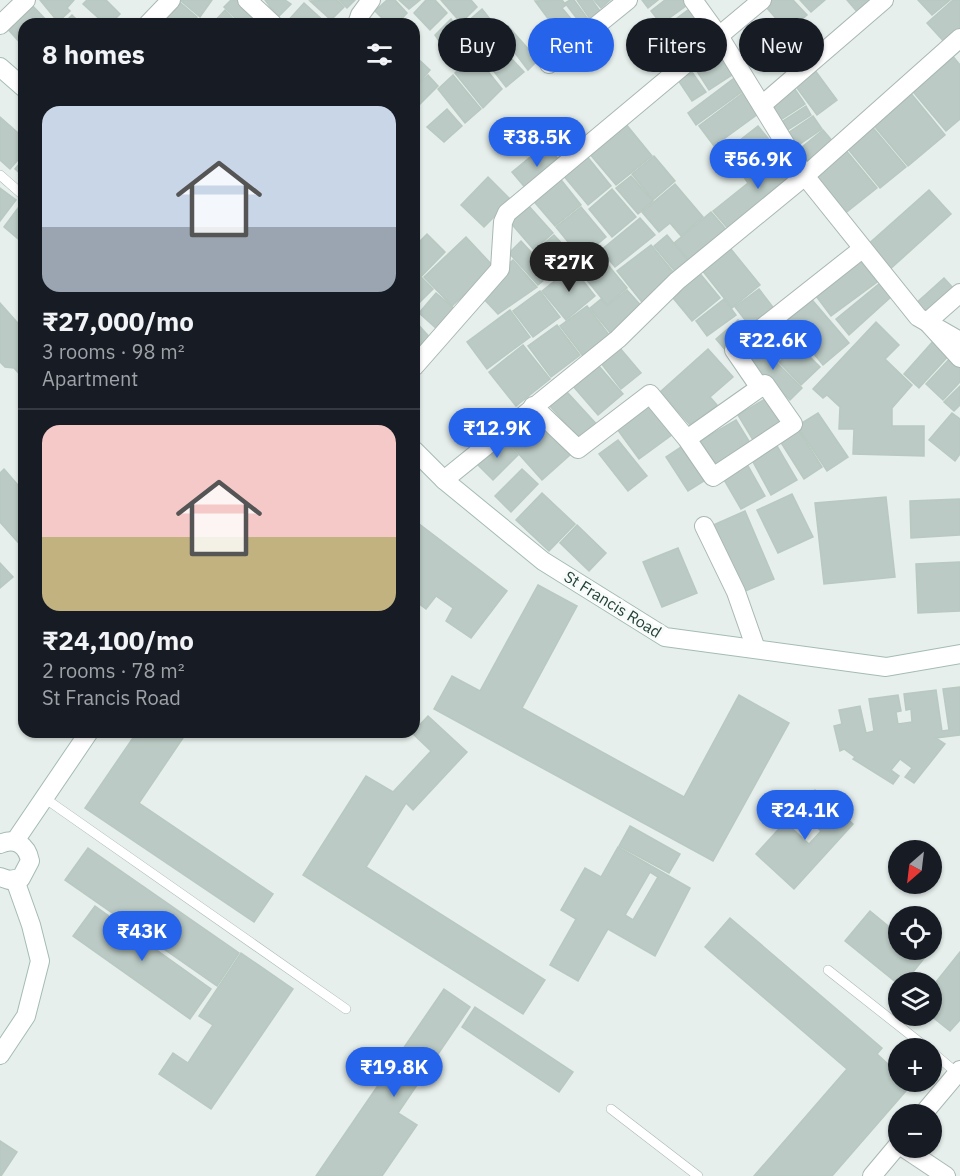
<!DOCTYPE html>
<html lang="en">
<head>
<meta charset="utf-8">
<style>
  :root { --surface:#171b24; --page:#242831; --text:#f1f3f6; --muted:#9ea1a6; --line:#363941; --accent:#2563eb }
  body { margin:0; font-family:"IBM Plex Sans",sans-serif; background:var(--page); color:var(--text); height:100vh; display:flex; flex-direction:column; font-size:22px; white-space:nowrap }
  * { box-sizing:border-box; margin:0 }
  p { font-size:20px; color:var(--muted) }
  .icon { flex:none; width:33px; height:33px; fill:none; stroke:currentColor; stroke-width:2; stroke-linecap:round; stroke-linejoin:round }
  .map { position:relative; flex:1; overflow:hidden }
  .details { position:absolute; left:18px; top:18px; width:402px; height:720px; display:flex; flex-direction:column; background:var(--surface); border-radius:18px; box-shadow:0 2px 4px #0004 }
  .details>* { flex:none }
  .hud { position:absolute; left:438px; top:18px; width:432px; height:54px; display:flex; gap:12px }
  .needle { width:39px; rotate:208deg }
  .fabs { position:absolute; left:888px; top:840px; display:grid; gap:12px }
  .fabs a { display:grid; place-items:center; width:54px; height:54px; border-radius:50%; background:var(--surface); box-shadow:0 2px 4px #0004; font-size:30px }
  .price { position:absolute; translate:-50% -51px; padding:0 14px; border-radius:21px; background:var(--accent); color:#fff; font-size:20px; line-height:39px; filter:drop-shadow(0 2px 3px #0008) }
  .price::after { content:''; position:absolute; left:50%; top:36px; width:18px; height:14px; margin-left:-9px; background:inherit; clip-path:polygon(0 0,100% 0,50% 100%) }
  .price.on { background:#222; color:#fff }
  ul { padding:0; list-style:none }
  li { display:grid; align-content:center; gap:12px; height:318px; padding:0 24px }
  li+li { border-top:2px solid var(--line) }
  li span { display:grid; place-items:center; height:186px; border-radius:18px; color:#555 }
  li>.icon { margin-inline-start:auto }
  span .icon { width:108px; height:108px; fill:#fffc; stroke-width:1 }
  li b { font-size:26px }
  h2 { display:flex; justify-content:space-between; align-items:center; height:72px; padding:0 24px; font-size:26px }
  .chip { padding:0 21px; border-radius:27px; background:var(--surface); box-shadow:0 2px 4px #0004; font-size:21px; line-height:54px }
  .chip.on { background:var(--accent); color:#fff }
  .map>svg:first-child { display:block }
  .building { fill:#bbcac4; stroke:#b8c9c2; stroke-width:1.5; fill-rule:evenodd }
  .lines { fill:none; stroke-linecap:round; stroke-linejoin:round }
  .lane-casing { stroke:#a8b8b2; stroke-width:10 }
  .street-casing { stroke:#a8b8b2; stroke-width:20 }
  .secondary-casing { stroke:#a4bbb3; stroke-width:20 }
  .lane { stroke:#fff; stroke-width:9 }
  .street { stroke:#fff; stroke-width:18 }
  .secondary { stroke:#fff; stroke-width:18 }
  .labels { text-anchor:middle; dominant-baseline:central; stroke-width:6; stroke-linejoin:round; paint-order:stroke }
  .street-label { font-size:16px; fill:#24423a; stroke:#f7fbf9 }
</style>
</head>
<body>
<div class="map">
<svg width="960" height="1176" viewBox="0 0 960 1176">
  <rect width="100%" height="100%" fill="#e6efeb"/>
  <g class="building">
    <polygon points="40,0 74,0 67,8 70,11 58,22"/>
    <polygon points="87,0 106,0 120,14 110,24 105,24 83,4"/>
    <polygon points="177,0 197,17 191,24 175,24 163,14"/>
    <polygon points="180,0 212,0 200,17"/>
    <polygon points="231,0 243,0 267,24 241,24 224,7"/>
    <polygon points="265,0 285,0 291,4 278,17"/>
    <polygon points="337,0 344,7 331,20 310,1"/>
    <polygon points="339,0 355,0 347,8"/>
    <polygon points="387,0 395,0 407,13 397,24 388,24 375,11"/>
    <polygon points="399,0 420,0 409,9"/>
    <polygon points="426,0 435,0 447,13 430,30 414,13"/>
    <polygon points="441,0 471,0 477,7 461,23"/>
    <polygon points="562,0 566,5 562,8 579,28 563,39 535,1"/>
    <polygon points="570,0 574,0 588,19 581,24 565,3"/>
    <polygon points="577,0 592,0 600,11 590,19"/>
    <polygon points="594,0 610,0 601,8"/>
    <polygon points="642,0 658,0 648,8"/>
    <polygon points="665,0 688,0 690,3 661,24 651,11"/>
    <polygon points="773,0 793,0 807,15 788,32 766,7"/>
    <polygon points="800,0 825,0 811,12"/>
    <polygon points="847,0 876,0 859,14"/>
    <polygon points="918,0 950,0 932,15"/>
    <polygon points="953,0 960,0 960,33 947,45 927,23"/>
    <polygon points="29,2 50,24 24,24 24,47 4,25"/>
    <polygon points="304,3 327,24 285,24"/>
    <polygon points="692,7 701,20 670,43 661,30"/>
    <polygon points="482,9 497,28 477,47 460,28"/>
    <polygon points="225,10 238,24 212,24"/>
    <polygon points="72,15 81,24 63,24"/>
    <polygon points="451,19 473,50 463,61 456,53 450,57 435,35"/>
    <polygon points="701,25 712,40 674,68 663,53"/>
    <polygon points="508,26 538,60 528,70 509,45 498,54 490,42"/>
    <polygon points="716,46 735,73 709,90 691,62"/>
    <polygon points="474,54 502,89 483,108 455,73"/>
    <polygon points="951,54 960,65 960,119 946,131 910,88"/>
    <polygon points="414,55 430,70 415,87 414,86"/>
    <polygon points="509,56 524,72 506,87 492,69"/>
    <polygon points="687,65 706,92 692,101 674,74"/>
    <polygon points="814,69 837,100 817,115 794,84"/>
    <polygon points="428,75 438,86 414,110 414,88"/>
    <polygon points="453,75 481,109 465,123 438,89"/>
    <polygon points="737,76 747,88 696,125 688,113"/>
    <polygon points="792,85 805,104 779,121 767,102"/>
    <polygon points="747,90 762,111 714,146 699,126"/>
    <polygon points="909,91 945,135 908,166 871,122"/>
    <polygon points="806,106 811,115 786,131 780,123"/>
    <polygon points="447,109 462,126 444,142 427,127"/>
    <polygon points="813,116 822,129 794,148 785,135"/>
    <polygon points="0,117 24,138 24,153 10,169 0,160"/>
    <polygon points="625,123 652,156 616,185 589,153"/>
    <polygon points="869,123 906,167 880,188 844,144"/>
    <polygon points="758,126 776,148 742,174 725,152"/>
    <polygon points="823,130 834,143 808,164 797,151"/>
    <polygon points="546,144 562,164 528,191 512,172"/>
    <polygon points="779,148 802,177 731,232 713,211 748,183 743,176"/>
    <polygon points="844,148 877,188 843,215 811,174"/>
    <polygon points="586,155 611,186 588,205 563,175"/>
    <polygon points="654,156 675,181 653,200 632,174"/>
    <polygon points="24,158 24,177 15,169"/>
    <polygon points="558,176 581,205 555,226 531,198"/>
    <polygon points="631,176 653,201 638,214 616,188"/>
    <polygon points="488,177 511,200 484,227 461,205"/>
    <polygon points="675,184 703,217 681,236 670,223 659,232 642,212"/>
    <polygon points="0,188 16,200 0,221"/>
    <polygon points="612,189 636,217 612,237 589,209"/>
    <polygon points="929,190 951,214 888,271 865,247"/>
    <polygon points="21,204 24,206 24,244 4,227"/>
    <polygon points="527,204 553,233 534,250 509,221"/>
    <polygon points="581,207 606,237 581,258 556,227"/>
    <polygon points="711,212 730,234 693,265 674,243"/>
    <polygon points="640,218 655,235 615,267 601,250"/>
    <polygon points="427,234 445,252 414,284 414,247"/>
    <polygon points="554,235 576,259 556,276 535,251"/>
    <polygon points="667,235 691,264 678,275 654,246"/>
    <polygon points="466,237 494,267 452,306 424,277"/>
    <polygon points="521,241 551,274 538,285 509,253"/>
    <polygon points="726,243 760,285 732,308 698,265"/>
    <polygon points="651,245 678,278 645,306 617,271"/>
    <polygon points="598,253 627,288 607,305 578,269"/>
    <polygon points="859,258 877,282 831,316 813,292"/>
    <polygon points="513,260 537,287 498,314 482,297 501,282 495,276"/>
    <polygon points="572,267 595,296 566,320 542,291"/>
    <polygon points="697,270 720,298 692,321 669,293"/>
    <polygon points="421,277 433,289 414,308 414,285"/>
    <polygon points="944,278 954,289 925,316 914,305"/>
    <polygon points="880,283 891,297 849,335 836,319"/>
    <polygon points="759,289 776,311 752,329 735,307"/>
    <polygon points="627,290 644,309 612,335 590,308 601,299 607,306"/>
    <polygon points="540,291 560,317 533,337 513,311"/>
    <polygon points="436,293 456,310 438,330 419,313"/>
    <polygon points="807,294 849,343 823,365 782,315"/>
    <polygon points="724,299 736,315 707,336 696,321"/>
    <polygon points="0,303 24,330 24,379 14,368 5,367 0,362"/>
    <polygon points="587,306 610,336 583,356 560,326"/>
    <polygon points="510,310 530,337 487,369 467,342"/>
    <polygon points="780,316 800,340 777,359 757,336"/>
    <polygon points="414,320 434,342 414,360"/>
    <polygon points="738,320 751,334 728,353 716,339"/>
    <polygon points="876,322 899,345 885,359 912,385 892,408 892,426 924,426 924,456 853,454 854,429 839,429 840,407 827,395 823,398 813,389"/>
    <polygon points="557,325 580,355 551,377 528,346"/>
    <polygon points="935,339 951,353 919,388 904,374"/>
    <polygon points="756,342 802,388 790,400 743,354"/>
    <polygon points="523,345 550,379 516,406 489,372"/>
    <polygon points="798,345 820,367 801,385 779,362"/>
    <polygon points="619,347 641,373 621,389 601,363"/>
    <polygon points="708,349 733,377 710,397 717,405 692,427 660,392"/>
    <polygon points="953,355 960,362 960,382 943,400 926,384"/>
    <polygon points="598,365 623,394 598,415 573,386"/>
    <polygon points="960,386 960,405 954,411 944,402"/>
    <polygon points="567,392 600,428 583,443 550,406"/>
    <polygon points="765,399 780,423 753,440 738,415"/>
    <polygon points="651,404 673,434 639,459 617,429"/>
    <polygon points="818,413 848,457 827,471 797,426"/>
    <polygon points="952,413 960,419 960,454 955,461 929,440"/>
    <polygon points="535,417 570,455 542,480 508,442"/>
    <polygon points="736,420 752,446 715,467 700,441"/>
    <polygon points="798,429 822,467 804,479 780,441"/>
    <polygon points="502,438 518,455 493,480 476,463"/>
    <polygon points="618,440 647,476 628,491 599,454"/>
    <polygon points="684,445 707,479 688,491 666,457"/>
    <polygon points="777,446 797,480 771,495 752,460"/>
    <polygon points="747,464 765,496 741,509 723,478"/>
    <polygon points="4,469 24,492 24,549 0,522 0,473"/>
    <polygon points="522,469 538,484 511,512 495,496"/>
    <polygon points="542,493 575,524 549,551 516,520"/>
    <polygon points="792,494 813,537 778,553 757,510"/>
    <polygon points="886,497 895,577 824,584 815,503"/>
    <polygon points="960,499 960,535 911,538 910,501"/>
    <polygon points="745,511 774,579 738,594 709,527"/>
    <polygon points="414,520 507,591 471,638 446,621 453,608 436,596 426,609 414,600"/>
    <polygon points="577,525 606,553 589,571 560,543"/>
    <polygon points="678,548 697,593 662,607 643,562"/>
    <polygon points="960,562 960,611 918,613 916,564"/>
    <polygon points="0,563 13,577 0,588"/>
    <polygon points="538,585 577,606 522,708 684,797 739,695 789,723 713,861 434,709 452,676 480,691"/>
    <polygon points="960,687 960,735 936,738 945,744 914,783 905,777 912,768 900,759 891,770 899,776 893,784 853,759 855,757 844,749 840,751 834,726 842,724 839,710 860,706 866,733 874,731 869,699 898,695 901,711 896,712 898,724 912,722 911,709 906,710 904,694 936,690 942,731 949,730 943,689"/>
    <polygon points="428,716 467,752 413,810 406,803 366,867 545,980 523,1014 303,875 366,776 393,792 431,751 412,733"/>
    <polygon points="137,732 187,732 139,803 273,894 254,922 85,808"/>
    <polygon points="815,790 853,824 794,889 756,854 785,822 809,844 821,831 797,809"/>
    <polygon points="630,826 680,854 669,873 619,846"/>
    <path d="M 618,847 L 690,888 L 655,956 L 608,929 L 578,981 L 550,965 L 576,919 L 561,910 L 585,868 L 601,877 ZM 650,872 L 658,877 L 633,920 L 625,915 Z"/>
    <polygon points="88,848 239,953 217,986 65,880"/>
    <polygon points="95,906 211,989 190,1019 73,936"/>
    <polygon points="870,911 898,934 898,950 918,950 926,956 905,982 898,984 845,941"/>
    <polygon points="730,918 882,1048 877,1054 898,1073 898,1082 908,1082 912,1084 832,1176 754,1176 847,1069 705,947"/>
    <polygon points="960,952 960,1020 950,1031 931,1016 932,987"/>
    <polygon points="241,953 293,989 211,1109 159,1074 173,1053 188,1063 213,1025 199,1016"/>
    <polygon points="444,989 470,1007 398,1113 417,1125 382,1176 316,1176"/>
    <polygon points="475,1007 573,1072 559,1092 462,1027"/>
    <polygon points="0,1141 17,1152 1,1176 0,1176"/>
  </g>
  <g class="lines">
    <defs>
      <g id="lane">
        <polyline points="0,175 24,196"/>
        <polyline points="43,797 346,1009"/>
        <polyline points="828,970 927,1048"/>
        <polyline points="932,1052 957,1073"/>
        <polyline points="611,1109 698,1176"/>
      </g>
      <g id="street">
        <polyline points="247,0 273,24"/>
        <polyline points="693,0 719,36 805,176 918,317 960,341"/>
        <polyline points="148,24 171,0"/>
        <polyline points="357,24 360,15 371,0"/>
        <polyline points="0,25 26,0"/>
        <polyline points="549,64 628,0"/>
        <polyline points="762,105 884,0"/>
        <polyline points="960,293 927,322 960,358"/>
        <polyline points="414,367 500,269 503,222 507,213 762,0"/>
        <polyline points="760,388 734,350 862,249"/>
        <polyline points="533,406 578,449 650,394 687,439 713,477 793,424 765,384 687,439"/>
        <polyline points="444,480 618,339 677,281 805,176 960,38"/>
        <polyline points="704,526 736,592 756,649"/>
        <polyline points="923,1114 960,1070"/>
        <polyline points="904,1148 946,1176"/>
        <polyline points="872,1176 898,1145"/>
      </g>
      <g id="secondary">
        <polyline points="0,67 24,88"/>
        <polyline points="414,450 444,480 543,561 665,637 886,667 960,654"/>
        <polyline points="15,841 89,732"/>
        <path d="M 0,844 C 15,837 27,845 30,861 L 21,878 L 9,880 L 0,877"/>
        <polyline points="0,1055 26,1016 40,961 31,925 15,880"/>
      </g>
    </defs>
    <use href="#lane" class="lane-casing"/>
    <use href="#street" class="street-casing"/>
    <use href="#secondary" class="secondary-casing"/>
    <use href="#lane" class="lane"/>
    <use href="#street" class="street"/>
    <use href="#secondary" class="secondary"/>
  </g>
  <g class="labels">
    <g class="street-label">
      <text transform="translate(613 604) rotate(32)">St Francis Road</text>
    </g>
  </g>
</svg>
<div class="fabs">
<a><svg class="needle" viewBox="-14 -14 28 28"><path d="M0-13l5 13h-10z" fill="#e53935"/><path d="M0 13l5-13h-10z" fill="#9ea1a6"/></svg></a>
<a><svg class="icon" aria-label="locate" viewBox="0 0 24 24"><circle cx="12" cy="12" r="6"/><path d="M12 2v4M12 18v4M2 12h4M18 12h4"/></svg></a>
<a><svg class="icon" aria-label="layers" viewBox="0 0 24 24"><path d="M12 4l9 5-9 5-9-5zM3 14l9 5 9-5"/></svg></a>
<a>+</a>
<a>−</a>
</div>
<b class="price" style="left:537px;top:168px">₹38.5K</b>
<b class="price" style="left:758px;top:190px">₹56.9K</b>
<b class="price on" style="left:569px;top:293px">₹27K</b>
<b class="price" style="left:773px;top:371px">₹22.6K</b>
<b class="price" style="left:497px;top:459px">₹12.9K</b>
<b class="price" style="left:805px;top:841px">₹24.1K</b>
<b class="price" style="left:142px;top:962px">₹43K</b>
<b class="price" style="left:394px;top:1098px">₹19.8K</b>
<div class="hud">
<a class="chip">Buy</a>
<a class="chip on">Rent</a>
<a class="chip">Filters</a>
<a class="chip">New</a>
</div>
<section class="details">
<h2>8 homes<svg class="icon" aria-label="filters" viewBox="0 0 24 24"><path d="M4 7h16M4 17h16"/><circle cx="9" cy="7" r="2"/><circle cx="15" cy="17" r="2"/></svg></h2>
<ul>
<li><span style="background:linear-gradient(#c9d6e8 65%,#9aa5b1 0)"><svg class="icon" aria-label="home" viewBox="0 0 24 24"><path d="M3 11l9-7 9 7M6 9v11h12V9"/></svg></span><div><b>₹27,000/mo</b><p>3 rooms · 98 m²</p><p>Apartment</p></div></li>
<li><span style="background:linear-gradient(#f6c9c9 60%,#c2b280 0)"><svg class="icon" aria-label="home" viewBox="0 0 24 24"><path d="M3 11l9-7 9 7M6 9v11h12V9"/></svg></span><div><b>₹24,100/mo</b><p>2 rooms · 78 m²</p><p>St Francis Road</p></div></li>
</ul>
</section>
</div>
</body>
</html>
